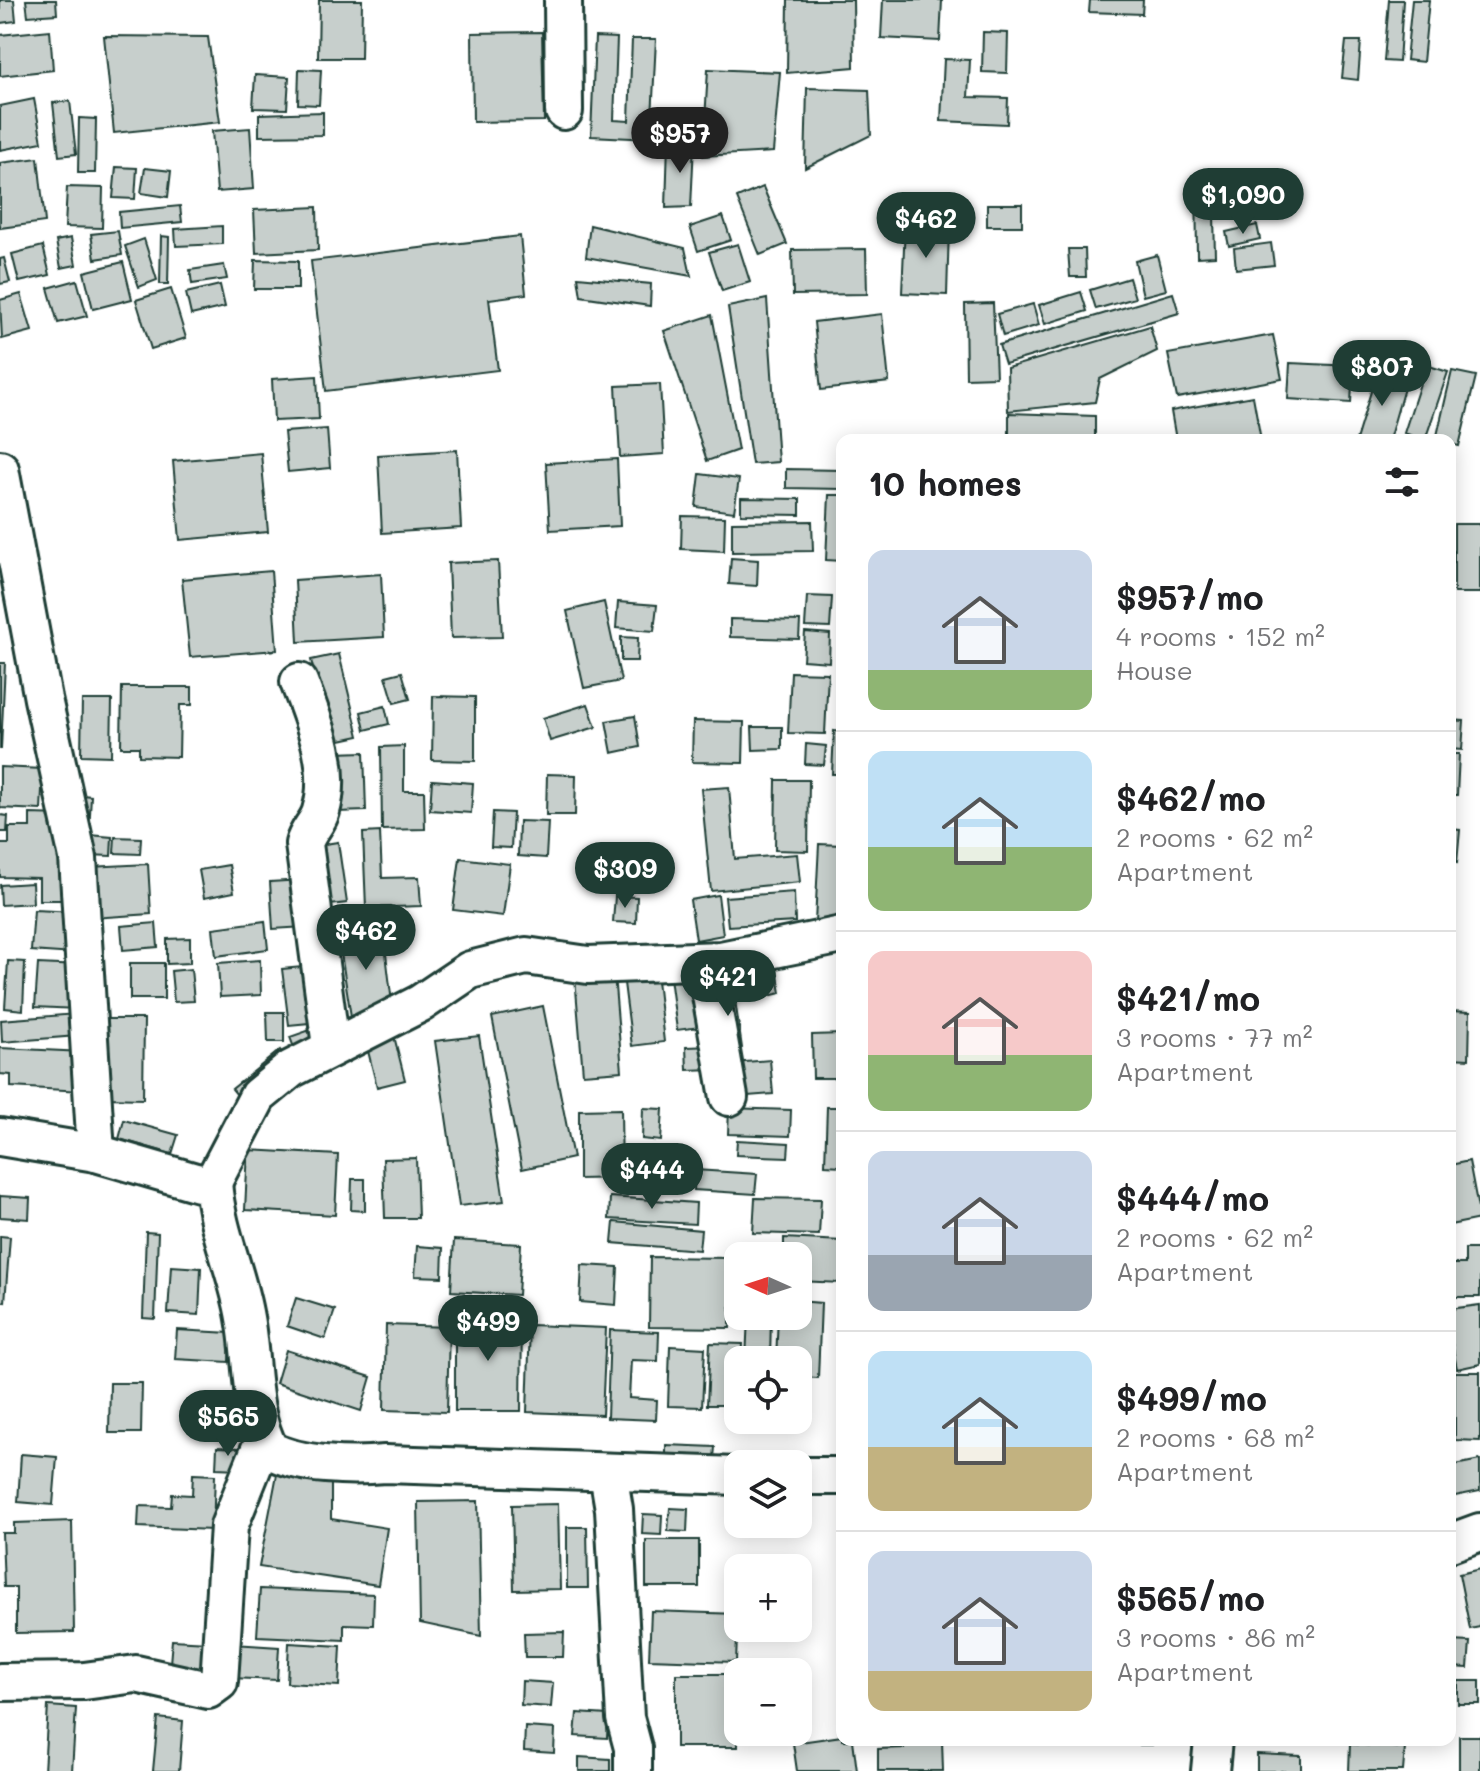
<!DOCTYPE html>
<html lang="en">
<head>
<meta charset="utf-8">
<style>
  :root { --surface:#fff; --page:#f6f6f6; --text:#202124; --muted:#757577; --line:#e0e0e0; --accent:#1f3d34 }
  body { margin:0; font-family:Mali,sans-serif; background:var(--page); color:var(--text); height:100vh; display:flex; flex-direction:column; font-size:30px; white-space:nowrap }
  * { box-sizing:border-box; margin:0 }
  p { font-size:26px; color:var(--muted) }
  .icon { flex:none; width:44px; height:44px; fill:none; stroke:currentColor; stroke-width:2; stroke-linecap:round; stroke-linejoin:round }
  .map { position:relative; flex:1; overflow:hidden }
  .details { position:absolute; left:836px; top:434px; width:620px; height:1312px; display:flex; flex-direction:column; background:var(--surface); border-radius:16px; box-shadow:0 4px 20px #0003 }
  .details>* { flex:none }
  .needle { width:52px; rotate:273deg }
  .tools { position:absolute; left:724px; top:1242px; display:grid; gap:16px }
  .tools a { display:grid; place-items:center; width:88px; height:88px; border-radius:16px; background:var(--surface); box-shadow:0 4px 20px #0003; font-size:40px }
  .price { position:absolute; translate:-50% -68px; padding:0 18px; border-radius:28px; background:var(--accent); color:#fff; font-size:26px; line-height:52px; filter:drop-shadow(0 2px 4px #0008) }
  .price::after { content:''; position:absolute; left:50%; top:48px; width:24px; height:18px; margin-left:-12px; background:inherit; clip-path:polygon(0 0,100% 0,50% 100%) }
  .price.on { background:#222; color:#fff }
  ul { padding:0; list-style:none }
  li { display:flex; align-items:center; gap:24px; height:200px; padding:0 32px }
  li+li { border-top:2px solid var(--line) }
  li span { display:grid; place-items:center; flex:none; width:224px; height:160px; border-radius:16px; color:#555 }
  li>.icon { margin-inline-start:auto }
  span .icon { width:96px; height:96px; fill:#fffc; stroke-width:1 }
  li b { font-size:34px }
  h2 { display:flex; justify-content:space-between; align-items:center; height:96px; padding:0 32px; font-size:34px }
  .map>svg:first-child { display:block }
  .building { fill:#c7cfcc; stroke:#1f3d34; stroke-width:2 }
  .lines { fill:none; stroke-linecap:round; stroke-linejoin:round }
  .minor-casing { stroke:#1f3d34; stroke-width:42 }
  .minor { stroke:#fff; stroke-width:36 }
</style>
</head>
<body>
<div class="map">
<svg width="1480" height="1771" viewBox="0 0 1480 1771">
  <rect width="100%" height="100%" fill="#fff"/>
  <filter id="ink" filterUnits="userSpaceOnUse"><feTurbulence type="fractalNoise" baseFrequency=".0125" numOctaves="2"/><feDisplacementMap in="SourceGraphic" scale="16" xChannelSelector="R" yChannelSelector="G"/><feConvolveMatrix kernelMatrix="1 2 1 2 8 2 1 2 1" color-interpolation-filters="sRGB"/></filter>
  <g filter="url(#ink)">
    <g class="building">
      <polygon points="0,0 14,0 16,21 0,23"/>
      <polygon points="26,0 56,0 57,14 28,16"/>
      <polygon points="319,0 362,0 361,58 318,58"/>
      <polygon points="788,0 853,0 854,67 787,73"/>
      <polygon points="883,0 942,0 940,41 881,38"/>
      <polygon points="1090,0 1143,0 1142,14 1089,12"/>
      <polygon points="1389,0 1403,0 1399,62 1384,61"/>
      <polygon points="1412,0 1429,0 1423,62 1406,60"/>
      <polygon points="50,30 53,70 0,76 0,35"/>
      <polygon points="542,32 544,121 473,122 472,33"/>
      <polygon points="983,32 1008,33 1007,73 982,72"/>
      <polygon points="104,36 208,37 220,122 114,133"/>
      <polygon points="595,37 617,38 614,120 629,121 632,39 656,39 651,139 591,136"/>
      <polygon points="1346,41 1361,41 1358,80 1342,78"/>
      <polygon points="944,59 970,60 968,97 1008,98 1007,124 941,121"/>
      <polygon points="299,69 321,70 319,105 298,104"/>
      <polygon points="708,69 780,72 773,152 703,156"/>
      <polygon points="255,75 289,77 287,109 253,108"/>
      <polygon points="807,88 869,90 871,135 805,168"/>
      <polygon points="34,99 42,142 0,150 0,106"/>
      <polygon points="70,101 76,154 59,156 53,103"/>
      <polygon points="323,112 323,135 259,136 259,114"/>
      <polygon points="79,118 96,119 95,173 78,173"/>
      <polygon points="250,128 254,189 217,192 212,131"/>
      <polygon points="668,142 694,144 691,207 666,208"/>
      <polygon points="38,158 45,222 0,228 0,163"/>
      <polygon points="116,167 137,168 135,199 113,198"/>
      <polygon points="145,168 171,171 168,197 141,193"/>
      <polygon points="1196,173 1213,173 1215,256 1197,257"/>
      <polygon points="67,187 103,188 102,228 65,227"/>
      <polygon points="763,187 787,244 760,255 737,198"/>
      <polygon points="1224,197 1246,197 1246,218 1225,219"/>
      <rect x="987" y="204" width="35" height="22"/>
      <polygon points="180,206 182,222 120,228 119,212"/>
      <polygon points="317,207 318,250 256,253 254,210"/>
      <polygon points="723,216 731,240 698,251 690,227"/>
      <polygon points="590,225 685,248 691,276 586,257"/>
      <polygon points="905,225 949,227 947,295 902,293"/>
      <polygon points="1257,225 1260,239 1229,246 1226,232"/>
      <polygon points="222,226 222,244 176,246 175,229"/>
      <polygon points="118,231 122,255 95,259 91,234"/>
      <polygon points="161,236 169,237 168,284 160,284"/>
      <polygon points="520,236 526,294 489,299 498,370 326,391 311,261"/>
      <polygon points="71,238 76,265 61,268 56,241"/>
      <polygon points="144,239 157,280 139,287 125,246"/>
      <polygon points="1271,243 1274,265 1236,269 1234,248"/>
      <polygon points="738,244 750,282 722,291 709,252"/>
      <polygon points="43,246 50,275 19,282 12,254"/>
      <polygon points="866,249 867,294 793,295 792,250"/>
      <polygon points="1068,249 1085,249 1086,277 1070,277"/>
      <polygon points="1157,255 1166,290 1143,296 1135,261"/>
      <polygon points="4,258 10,282 0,284 0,259"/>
      <polygon points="255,260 298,261 298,289 254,289"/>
      <polygon points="123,262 132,299 93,309 84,272"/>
      <polygon points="224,265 227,279 192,284 190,270"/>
      <polygon points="578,277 651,284 650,306 581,296"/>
      <polygon points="1129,278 1135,298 1096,309 1090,290"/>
      <polygon points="77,280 87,316 58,323 48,288"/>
      <polygon points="220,285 225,307 191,315 186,293"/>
      <polygon points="171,289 186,338 151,349 136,300"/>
      <polygon points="1081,292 1087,311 1045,324 1039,305"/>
      <polygon points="1173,293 1179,313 1005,364 999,345"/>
      <polygon points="21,294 32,331 2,339 0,300"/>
      <polygon points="767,299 778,462 752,464 728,307"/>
      <polygon points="993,303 996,377 966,378 965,304"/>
      <polygon points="1033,304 1039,325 1003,336 997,314"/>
      <polygon points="882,314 889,382 821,390 814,322"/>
      <polygon points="712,315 738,450 707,461 664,331"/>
      <polygon points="1150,326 1157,351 1100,379 1095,402 1008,411 1007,368"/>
      <polygon points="1273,335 1282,379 1177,398 1168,354"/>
      <polygon points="1290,363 1353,366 1351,403 1288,399"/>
      <polygon points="1426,365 1448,372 1425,440 1404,433"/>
      <polygon points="1452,371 1476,376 1459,446 1450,444 1450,440 1436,440"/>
      <polygon points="1377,372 1406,381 1389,440 1356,440"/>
      <polygon points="317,376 319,419 274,421 272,379"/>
      <polygon points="660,384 664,454 620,457 616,386"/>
      <polygon points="1253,396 1261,440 1176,440 1171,411"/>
      <polygon points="1009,413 1095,416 1095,440 1009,440"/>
      <polygon points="327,429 330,468 288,472 284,432"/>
      <polygon points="457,450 461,528 382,533 378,455"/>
      <polygon points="261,453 268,532 180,540 173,461"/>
      <polygon points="617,459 620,526 550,530 546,463"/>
      <polygon points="786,469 842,470 842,489 786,488"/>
      <polygon points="700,474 739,479 734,512 696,507"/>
      <polygon points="829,495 842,495 842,561 826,560"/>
      <polygon points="741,498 800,499 800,515 741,514"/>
      <polygon points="682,516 725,517 724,551 681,549"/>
      <polygon points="812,521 813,551 732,552 732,522"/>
      <rect x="1454" y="524" width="26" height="69"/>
      <polygon points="731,558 758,560 757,586 729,584"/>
      <polygon points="498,561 502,637 451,638 448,563"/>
      <polygon points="271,571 277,650 190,657 182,579"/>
      <polygon points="381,574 384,637 298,642 295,580"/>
      <polygon points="807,596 832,597 830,628 805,627"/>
      <polygon points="604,602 621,681 584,688 567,611"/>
      <polygon points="618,602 657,605 654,631 616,628"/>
      <polygon points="730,619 800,621 799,639 730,637"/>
      <polygon points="805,632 830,634 829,662 803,660"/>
      <polygon points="621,637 638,638 637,661 621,661"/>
      <polygon points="339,654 359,736 331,742 311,660"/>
      <polygon points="0,663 5,663 1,749 0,749"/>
      <polygon points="402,672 410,699 394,703 386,676"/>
      <polygon points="791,672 828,673 825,734 788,733"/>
      <polygon points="122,687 192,687 192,705 180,705 179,757 139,756 139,747 121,747"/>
      <polygon points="433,696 475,697 475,761 432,760"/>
      <polygon points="82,700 112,700 111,756 81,755"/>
      <polygon points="588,704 596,727 550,741 543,718"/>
      <polygon points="385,706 389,724 365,730 361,712"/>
      <polygon points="635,716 640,747 612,753 606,721"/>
      <polygon points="1450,720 1464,721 1462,750 1450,749"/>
      <polygon points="693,721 744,722 743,763 692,762"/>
      <polygon points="752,727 782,727 782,749 753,750"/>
      <polygon points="834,731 842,732 842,774 832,774"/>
      <polygon points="806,744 826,746 824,765 805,764"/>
      <polygon points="404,746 404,791 424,791 425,829 382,830 381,747"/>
      <polygon points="364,752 366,811 337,812 335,753"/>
      <polygon points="1450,754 1459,754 1457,795 1450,795"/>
      <polygon points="0,767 43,769 41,810 0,808"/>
      <polygon points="547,774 576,775 575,815 546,815"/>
      <polygon points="432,780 473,783 471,813 430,810"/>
      <polygon points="776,780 809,780 808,851 775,850"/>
      <polygon points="729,787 735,859 797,854 800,882 711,891 701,789"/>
      <polygon points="82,795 91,796 89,833"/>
      <polygon points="493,812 513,813 511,848 491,847"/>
      <polygon points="30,814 64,815 63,900 39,900 39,878 0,877 0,844 9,844 9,827 30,827"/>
      <polygon points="0,815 8,816 7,832 0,832"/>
      <polygon points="519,821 548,822 546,858 518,856"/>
      <polygon points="1450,829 1460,830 1457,863 1450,862"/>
      <polygon points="380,832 382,878 419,877 421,906 366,908 363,833"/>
      <polygon points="90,835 112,837 111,856 89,855"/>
      <polygon points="115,837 141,838 140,854 114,853"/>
      <polygon points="338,842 347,903 321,906 312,846"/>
      <polygon points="819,844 842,845 842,924 815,922"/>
      <polygon points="460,858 510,864 503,916 453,910"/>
      <polygon points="148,864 151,914 92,918 90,867"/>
      <polygon points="229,865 234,892 204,898 199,870"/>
      <polygon points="302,880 305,927 273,929 270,882"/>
      <polygon points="32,883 33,903 1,905 0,885"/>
      <polygon points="794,892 795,922 728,926 725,897"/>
      <polygon points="718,895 723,935 696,940 690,900"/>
      <polygon points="615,896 637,897 636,923 613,922"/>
      <polygon points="34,910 76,912 74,954 31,951"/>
      <polygon points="265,921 268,949 216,956 213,928"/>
      <polygon points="156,923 158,947 123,950 121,926"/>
      <polygon points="383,929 392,1003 352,1023 338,934"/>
      <polygon points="190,938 190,963 167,964 167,939"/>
      <polygon points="260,960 261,995 220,997 218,963"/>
      <polygon points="8,961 25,962 23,1010 5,1008"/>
      <rect x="130" y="963" width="34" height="36"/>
      <polygon points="38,964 79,966 77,1009 35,1007"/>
      <polygon points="776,964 781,993 768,996 762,967"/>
      <polygon points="700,966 708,1026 677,1030 669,970"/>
      <polygon points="302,967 309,1023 289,1025 282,969"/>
      <polygon points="191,969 194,1001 174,1002 171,971"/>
      <polygon points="656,971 664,1042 632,1046 623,975"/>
      <polygon points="614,974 622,1071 583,1074 575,977"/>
      <polygon points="733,986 742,1048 724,1051 714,989"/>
      <polygon points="543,1006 573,1158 522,1169 492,1017"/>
      <polygon points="1450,1011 1470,1012 1469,1059 1450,1058"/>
      <polygon points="267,1012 284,1012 284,1042 268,1042"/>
      <polygon points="76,1014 77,1036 2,1042 1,1020"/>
      <polygon points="107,1019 144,1019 143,1099 105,1098"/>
      <polygon points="313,1029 319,1044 296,1053 290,1037"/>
      <polygon points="842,1034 842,1078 813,1078 812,1035"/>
      <polygon points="394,1036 405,1080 377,1087 366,1043"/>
      <polygon points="479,1036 504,1201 459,1206 435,1041"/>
      <polygon points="714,1046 715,1069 687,1070 686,1047"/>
      <polygon points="0,1048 84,1052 82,1091 11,1087 11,1075 0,1074"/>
      <polygon points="280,1050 289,1062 242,1101 232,1089"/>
      <polygon points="770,1060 773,1094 735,1097 733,1063"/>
      <rect x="1450" y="1070" width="2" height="45"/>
      <polygon points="827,1107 842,1107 842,1166 825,1165"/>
      <polygon points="643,1108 663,1109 661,1141 642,1139"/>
      <polygon points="729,1108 791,1110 790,1136 728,1134"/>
      <polygon points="621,1109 622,1178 579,1179 579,1110"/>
      <polygon points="124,1120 178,1135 172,1154 119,1139"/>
      <polygon points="737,1140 789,1143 788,1157 736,1155"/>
      <polygon points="248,1150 338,1155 335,1215 245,1210"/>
      <polygon points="645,1150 675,1153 673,1182 643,1180"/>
      <polygon points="416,1158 418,1218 385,1218 383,1159"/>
      <polygon points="1469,1161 1480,1219 1450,1225 1450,1165"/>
      <polygon points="695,1170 757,1174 755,1194 694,1190"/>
      <polygon points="352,1179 365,1179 365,1211 351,1210"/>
      <polygon points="0,1196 30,1198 29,1219 0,1217"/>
      <polygon points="610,1197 696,1203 695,1224 609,1219"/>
      <polygon points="755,1198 821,1199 819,1235 753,1233"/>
      <polygon points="614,1222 701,1230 699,1250 612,1243"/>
      <polygon points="146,1232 158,1233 155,1319 143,1318"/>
      <polygon points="0,1236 10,1237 5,1302 0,1301"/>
      <polygon points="784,1238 842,1241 842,1283 798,1281 798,1256 784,1256"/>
      <polygon points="454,1240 521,1244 518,1295 451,1291"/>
      <polygon points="417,1246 443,1248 442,1277 415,1276"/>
      <polygon points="1465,1249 1480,1249 1480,1297 1450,1297 1450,1264 1465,1264"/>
      <polygon points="650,1257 731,1258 730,1328 649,1327"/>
      <polygon points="582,1265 618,1267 616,1305 580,1302"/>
      <polygon points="171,1266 201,1268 199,1315 168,1313"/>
      <polygon points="296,1298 335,1310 325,1339 287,1326"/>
      <polygon points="798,1301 821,1303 818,1378 798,1377 798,1360 776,1360 778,1316 798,1316"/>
      <polygon points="1480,1305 1480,1364 1457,1369 1450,1333 1450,1309"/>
      <polygon points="455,1316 522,1316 521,1411 455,1411"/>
      <polygon points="748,1316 771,1316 770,1360 746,1360"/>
      <polygon points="386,1325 449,1327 447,1412 384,1410"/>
      <polygon points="530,1325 606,1328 602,1415 527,1412"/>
      <polygon points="177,1330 230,1333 229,1362 175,1359"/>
      <polygon points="610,1330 659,1332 658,1361 631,1360 629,1398 657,1400 656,1420 607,1418"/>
      <polygon points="710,1343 743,1344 742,1360 738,1360 738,1405 707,1405"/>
      <polygon points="670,1346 705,1348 702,1407 668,1406"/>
      <polygon points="286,1350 371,1377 361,1411 276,1383"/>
      <polygon points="1455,1372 1480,1372 1480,1441 1455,1440"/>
      <polygon points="110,1383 142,1383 141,1433 109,1433"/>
      <polygon points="666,1445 715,1447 713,1469 666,1467"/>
      <polygon points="217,1447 240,1448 239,1469 216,1468"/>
      <polygon points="21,1454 57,1457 53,1505 18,1502"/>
      <polygon points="1480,1460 1480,1491 1450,1497 1450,1466"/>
      <polygon points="278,1469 331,1472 331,1519 387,1528 378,1585 259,1567"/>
      <polygon points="193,1474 215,1475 213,1530 138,1527 139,1506 171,1507 172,1494 192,1495"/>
      <polygon points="478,1501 481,1636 420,1623 418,1502"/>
      <polygon points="558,1504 560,1589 514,1590 512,1505"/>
      <polygon points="670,1508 688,1509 687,1532 668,1531"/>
      <polygon points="643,1514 662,1515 661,1535 642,1534"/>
      <polygon points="72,1521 74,1632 16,1633 16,1587 4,1587 2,1533 14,1533 14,1523"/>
      <polygon points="567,1527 587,1527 588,1588 567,1588"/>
      <rect x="646" y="1540" width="53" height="47"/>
      <polygon points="1480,1569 1480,1627 1470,1629 1459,1574"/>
      <polygon points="260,1589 374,1594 373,1625 344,1624 344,1640 257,1636"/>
      <polygon points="651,1611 738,1614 736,1662 649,1659"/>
      <polygon points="564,1632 563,1657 525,1657 524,1633"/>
      <polygon points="172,1640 208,1642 207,1678 169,1675"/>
      <polygon points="1450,1641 1470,1642 1468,1668 1450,1667"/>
      <polygon points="289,1643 341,1646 339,1686 287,1683"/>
      <polygon points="233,1644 279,1647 277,1680 231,1678"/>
      <polygon points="676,1674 737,1674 738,1747 676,1747"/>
      <polygon points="522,1681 553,1683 551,1707 521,1705"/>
      <rect x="1458" y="1681" width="22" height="23"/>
      <polygon points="48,1706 76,1708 72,1771 44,1771"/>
      <polygon points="577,1713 608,1715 607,1738 575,1736"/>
      <polygon points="158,1718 183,1721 179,1771 153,1771"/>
      <polygon points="525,1727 555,1729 554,1753 524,1751"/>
      <polygon points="842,1736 842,1740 853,1740 857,1771 797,1771 793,1743"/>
      <rect x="1459" y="1736" width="21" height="35"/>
      <polygon points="904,1740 942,1740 943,1771 878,1771 878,1749 904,1748"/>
      <rect x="1125" y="1740" width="26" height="5"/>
      <polygon points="1350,1744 1405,1748 1403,1771 1349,1771"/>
      <polygon points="1257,1754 1301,1756 1301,1771 1257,1771"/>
      <polygon points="579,1757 610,1759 610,1771 579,1771"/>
    </g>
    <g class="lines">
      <defs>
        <g id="minor">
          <polyline points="563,0 564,111"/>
          <polyline points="0,469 43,699 78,858 96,1153 0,1137"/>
          <path d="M 299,682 C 314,721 334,768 321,811 C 318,823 307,831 304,844 L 331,1046"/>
          <polyline points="705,961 729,1097"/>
          <path d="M 96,1153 L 199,1183 L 213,1182 C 217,1234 237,1270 245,1318 C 253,1361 249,1412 270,1450 C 300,1466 352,1467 385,1464 L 738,1476"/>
          <polyline points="213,1182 258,1096 291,1069 421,1003 470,970 526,956 588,965 721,960 842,935"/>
          <polyline points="608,1473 614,1509 625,1718 633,1748 633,1771"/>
          <polyline points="798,1476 842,1476"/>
          <polyline points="1450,1543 1480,1532"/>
          <polyline points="0,1682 84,1681 136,1674 208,1690 219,1682 229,1526 264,1439"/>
          <polyline points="1210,1771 1213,1740"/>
        </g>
      </defs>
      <use href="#minor" class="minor-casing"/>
      <use href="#minor" class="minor"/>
    </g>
  </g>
</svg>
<div class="tools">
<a><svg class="needle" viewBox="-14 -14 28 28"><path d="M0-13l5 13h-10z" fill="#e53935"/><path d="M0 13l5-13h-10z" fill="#757577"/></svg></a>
<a><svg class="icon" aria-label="locate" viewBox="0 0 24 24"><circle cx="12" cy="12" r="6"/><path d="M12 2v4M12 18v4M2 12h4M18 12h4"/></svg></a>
<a><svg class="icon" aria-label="layers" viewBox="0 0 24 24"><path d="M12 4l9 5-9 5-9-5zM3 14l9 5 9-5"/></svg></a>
<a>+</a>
<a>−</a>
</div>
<b class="price on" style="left:680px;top:175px">$957</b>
<b class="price" style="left:1243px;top:236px">$1,090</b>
<b class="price" style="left:926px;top:260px">$462</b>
<b class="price" style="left:1382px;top:408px">$807</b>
<b class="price" style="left:625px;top:910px">$309</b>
<b class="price" style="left:366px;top:972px">$462</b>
<b class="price" style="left:728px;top:1018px">$421</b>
<b class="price" style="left:652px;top:1211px">$444</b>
<b class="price" style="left:488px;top:1363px">$499</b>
<b class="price" style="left:228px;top:1458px">$565</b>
<section class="details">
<h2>10 homes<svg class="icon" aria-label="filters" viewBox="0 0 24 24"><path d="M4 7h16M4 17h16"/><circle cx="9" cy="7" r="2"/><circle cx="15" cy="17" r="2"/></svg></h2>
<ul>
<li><span style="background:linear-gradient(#c9d6e8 75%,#8fb573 0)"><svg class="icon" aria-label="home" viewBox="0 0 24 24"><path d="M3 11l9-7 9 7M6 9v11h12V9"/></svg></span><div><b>$957/mo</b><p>4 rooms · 152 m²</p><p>House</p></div></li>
<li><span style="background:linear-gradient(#bfe0f5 60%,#8fb573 0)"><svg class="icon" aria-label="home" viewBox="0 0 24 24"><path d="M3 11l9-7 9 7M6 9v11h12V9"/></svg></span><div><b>$462/mo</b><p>2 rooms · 62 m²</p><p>Apartment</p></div></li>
<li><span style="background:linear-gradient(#f6c9c9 65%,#8fb573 0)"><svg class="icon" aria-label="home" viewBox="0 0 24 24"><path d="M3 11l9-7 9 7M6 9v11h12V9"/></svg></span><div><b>$421/mo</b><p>3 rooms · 77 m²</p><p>Apartment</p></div></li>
<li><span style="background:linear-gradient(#c9d6e8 65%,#9aa5b1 0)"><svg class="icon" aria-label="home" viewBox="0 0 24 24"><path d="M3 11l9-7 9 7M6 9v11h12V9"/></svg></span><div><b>$444/mo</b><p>2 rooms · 62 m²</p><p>Apartment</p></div></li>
<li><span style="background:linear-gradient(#bfe0f5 60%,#c2b280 0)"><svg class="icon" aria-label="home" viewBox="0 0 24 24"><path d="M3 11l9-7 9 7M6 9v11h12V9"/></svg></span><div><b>$499/mo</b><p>2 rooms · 68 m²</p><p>Apartment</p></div></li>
<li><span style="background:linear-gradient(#c9d6e8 75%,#c2b280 0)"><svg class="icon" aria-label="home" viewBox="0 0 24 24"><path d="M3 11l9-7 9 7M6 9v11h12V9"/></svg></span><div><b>$565/mo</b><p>3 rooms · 86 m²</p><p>Apartment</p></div></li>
</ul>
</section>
</div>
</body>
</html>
